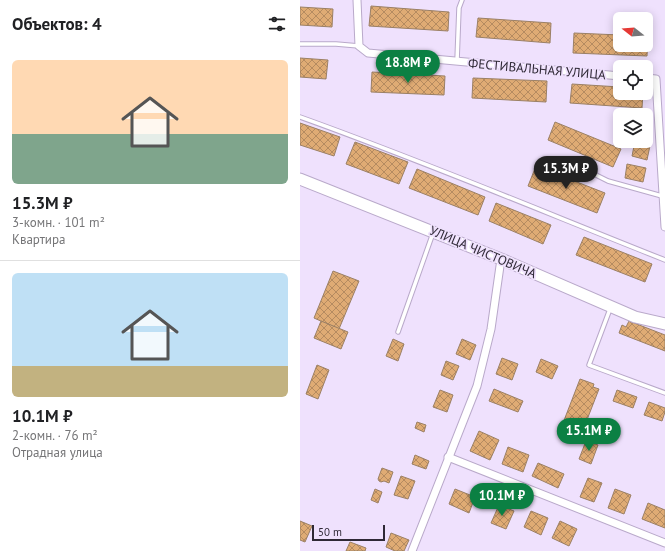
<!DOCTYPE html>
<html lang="ru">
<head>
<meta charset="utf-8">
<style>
  :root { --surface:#fff; --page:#f6f6f6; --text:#202124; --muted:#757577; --line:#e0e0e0; --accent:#0b8043 }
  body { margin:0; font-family:"PT Sans",sans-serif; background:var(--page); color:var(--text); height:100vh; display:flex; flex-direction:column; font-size:15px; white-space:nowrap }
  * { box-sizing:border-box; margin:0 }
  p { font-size:13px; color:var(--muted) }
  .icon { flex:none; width:22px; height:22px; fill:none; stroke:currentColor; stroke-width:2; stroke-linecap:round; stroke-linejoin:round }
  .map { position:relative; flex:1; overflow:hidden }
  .side { display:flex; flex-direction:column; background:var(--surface); width:300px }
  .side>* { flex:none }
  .needle { width:26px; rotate:287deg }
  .tools { position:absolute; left:313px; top:12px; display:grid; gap:8px }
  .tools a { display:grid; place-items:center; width:40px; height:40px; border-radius:6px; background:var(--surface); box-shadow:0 2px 10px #0003; font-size:20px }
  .scale { position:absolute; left:12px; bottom:10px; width:73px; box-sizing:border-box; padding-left:4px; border:2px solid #2f2936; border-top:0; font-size:11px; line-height:14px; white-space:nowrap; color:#2f2936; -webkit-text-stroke:3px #efe1fd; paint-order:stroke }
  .price { position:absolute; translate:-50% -34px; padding:0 9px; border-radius:14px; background:var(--accent); color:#fff; font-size:13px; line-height:26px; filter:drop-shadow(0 1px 2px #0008) }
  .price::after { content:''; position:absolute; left:50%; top:24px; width:12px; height:9px; margin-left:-6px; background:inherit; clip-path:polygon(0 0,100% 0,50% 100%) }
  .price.on { background:#222; color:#fff }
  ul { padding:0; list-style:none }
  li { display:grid; align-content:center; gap:8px; height:212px; padding:0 12px }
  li+li { border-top:1px solid var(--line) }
  li span { display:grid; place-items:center; height:124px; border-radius:6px; color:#555 }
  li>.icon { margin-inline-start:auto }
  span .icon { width:72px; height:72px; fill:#fffc; stroke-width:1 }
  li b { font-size:17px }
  h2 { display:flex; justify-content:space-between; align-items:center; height:48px; padding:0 12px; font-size:17px }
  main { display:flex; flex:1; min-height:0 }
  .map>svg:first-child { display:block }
  .building { fill:url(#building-cross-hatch); stroke:#9b8065 }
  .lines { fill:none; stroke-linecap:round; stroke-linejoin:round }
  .lane-casing { stroke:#b9a9ca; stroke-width:5.5 }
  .street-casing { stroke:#b9a9ca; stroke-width:9 }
  .secondary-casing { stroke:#b9a9ca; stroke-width:13 }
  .lane { stroke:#fff; stroke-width:3.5 }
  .street { stroke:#fff; stroke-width:7 }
  .secondary { stroke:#fff; stroke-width:11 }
  .labels { text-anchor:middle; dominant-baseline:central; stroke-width:3.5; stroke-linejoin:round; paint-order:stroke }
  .street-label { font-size:13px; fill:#2f2936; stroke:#efe1fd }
</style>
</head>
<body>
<main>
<section class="side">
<h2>Объектов: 4<svg class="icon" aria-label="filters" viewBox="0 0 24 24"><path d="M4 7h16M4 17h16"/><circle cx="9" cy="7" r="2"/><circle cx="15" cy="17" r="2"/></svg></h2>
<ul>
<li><span style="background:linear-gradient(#ffd9b3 60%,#7fa58c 0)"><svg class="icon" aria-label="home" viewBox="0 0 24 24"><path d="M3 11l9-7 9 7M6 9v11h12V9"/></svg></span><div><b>15.3M ₽</b><p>3-комн. · 101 m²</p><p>Квартира</p></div></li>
<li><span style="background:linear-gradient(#bfe0f5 75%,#c2b280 0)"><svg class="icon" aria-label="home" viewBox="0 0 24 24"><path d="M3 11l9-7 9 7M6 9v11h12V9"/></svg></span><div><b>10.1M ₽</b><p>2-комн. · 76 m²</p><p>Отрадная улица</p></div></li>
</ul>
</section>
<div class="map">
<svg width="365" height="551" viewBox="0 0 365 551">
  <defs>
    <pattern id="building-cross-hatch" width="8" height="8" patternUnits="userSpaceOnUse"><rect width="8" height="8" fill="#dfab74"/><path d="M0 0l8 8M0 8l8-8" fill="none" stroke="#b58b60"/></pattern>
  </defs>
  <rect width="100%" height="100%" fill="#efe1fd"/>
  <g class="building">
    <polygon points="71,6 149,12 148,31 69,26"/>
    <polygon points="0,7 33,9 32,27 0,25"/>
    <polygon points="178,18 251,23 250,43 176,37"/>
    <polygon points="274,33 320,35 320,45 346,45 346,36 348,36 347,56 273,53"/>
    <polygon points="0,58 28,60 26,79 0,77"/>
    <polygon points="72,72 145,76 144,95 71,92"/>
    <polygon points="173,78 247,81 246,102 172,98"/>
    <polygon points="272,84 320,87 320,93 343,93 342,108 270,103"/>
    <polygon points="255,122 321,149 313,167 248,140"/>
    <polygon points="0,123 40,137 34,156 0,145"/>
    <polygon points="346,135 352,136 347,160 332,156 335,141 346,141"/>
    <polygon points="55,142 108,162 99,184 46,164"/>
    <polygon points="327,164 346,168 343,182 325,178"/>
    <polygon points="236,166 305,193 297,213 228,186"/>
    <polygon points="117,169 185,197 178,215 109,188"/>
    <polygon points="196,203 251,225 243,244 189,221"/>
    <polygon points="284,237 352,264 345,282 276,255"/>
    <polygon points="33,271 59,281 39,329 14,318"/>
    <polygon points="21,321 48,332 41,349 14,338"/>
    <polygon points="329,321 365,335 365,351 319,333 322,325 326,327"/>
    <polygon points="93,339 104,344 98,361 86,356"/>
    <polygon points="162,339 176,345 170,360 156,354"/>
    <polygon points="202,358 218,364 212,380 196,374"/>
    <polygon points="241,359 258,366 252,379 236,372"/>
    <polygon points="146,361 159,366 153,380 141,375"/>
    <polygon points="17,365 29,370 18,399 6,394"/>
    <polygon points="280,379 294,384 293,387 299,389 283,430 263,423"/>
    <polygon points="194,389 223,401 218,412 189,401"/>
    <polygon points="140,390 153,395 147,412 133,407"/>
    <polygon points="317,390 337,397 333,408 313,401"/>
    <polygon points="349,402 365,408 365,412 362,421 344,415"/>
    <polygon points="117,422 126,425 124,432 115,428"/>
    <polygon points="179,431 199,440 190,460 170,451"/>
    <polygon points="286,441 298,445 291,464 279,459"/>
    <polygon points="208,447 229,455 223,472 202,464"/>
    <polygon points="115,455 129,461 126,469 112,464"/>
    <polygon points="238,463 264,474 258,488 232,476"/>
    <polygon points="82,468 93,472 89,483 84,481 81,482 79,481 78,479"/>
    <polygon points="101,476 115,481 108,499 94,495"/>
    <polygon points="288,478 302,483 294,502 280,497"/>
    <polygon points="75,489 82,492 78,503 71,500"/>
    <polygon points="155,489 175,497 169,513 149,504"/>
    <polygon points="315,489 331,495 324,514 308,508"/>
    <polygon points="348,503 365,510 365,528 342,519"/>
    <polygon points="199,505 214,511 206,529 191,523"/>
    <polygon points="231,511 248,518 241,535 224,527"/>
    <polygon points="0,521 12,526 5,542 0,540"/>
    <polygon points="260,521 277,529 269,546 252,538"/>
    <polygon points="91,533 109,540 104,551 95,551 86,547"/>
    <polygon points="50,542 66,548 65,551 46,551"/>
  </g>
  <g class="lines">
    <defs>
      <g id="lane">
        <polyline points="0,44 36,44 59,46"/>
        <polyline points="157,61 159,8 162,0"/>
        <path d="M 0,117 C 123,161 244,212 365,260"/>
        <polyline points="274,164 308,181 362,196"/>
        <polyline points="310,309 289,365 365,393"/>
        <polyline points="98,332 133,233"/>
      </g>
      <g id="street">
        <polyline points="57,0 59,46 68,53 320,76"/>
        <polyline points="346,78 356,79 365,227"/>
        <polyline points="148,457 365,543"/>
        <polyline points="112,551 177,386 191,329 201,259"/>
      </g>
      <polyline id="secondary" points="0,179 201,259 335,317 365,324"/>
    </defs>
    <use href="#lane" class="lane-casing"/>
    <use href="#street" class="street-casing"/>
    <use href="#secondary" class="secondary-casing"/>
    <use href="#lane" class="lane"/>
    <use href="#street" class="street"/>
    <use href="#secondary" class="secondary"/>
  </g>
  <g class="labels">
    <g class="street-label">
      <text transform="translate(237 69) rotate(5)">ФЕСТИВАЛЬНАЯ УЛИЦА</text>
      <text transform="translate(183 252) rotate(23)">УЛИЦА ЧИСТОВИЧА</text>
    </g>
  </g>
</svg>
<div class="tools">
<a><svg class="needle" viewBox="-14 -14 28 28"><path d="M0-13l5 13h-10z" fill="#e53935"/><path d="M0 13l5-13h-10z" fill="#757577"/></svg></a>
<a><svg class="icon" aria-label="locate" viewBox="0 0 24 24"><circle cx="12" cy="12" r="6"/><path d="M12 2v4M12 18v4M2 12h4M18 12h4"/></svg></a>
<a><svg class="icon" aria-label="layers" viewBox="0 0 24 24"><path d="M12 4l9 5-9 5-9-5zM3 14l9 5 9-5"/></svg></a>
</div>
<div class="scale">50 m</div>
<b class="price" style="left:108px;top:84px">18.8M ₽</b>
<b class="price on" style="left:266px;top:190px">15.3M ₽</b>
<b class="price" style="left:289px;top:452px">15.1M ₽</b>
<b class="price" style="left:202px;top:517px">10.1M ₽</b>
</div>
</main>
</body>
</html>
